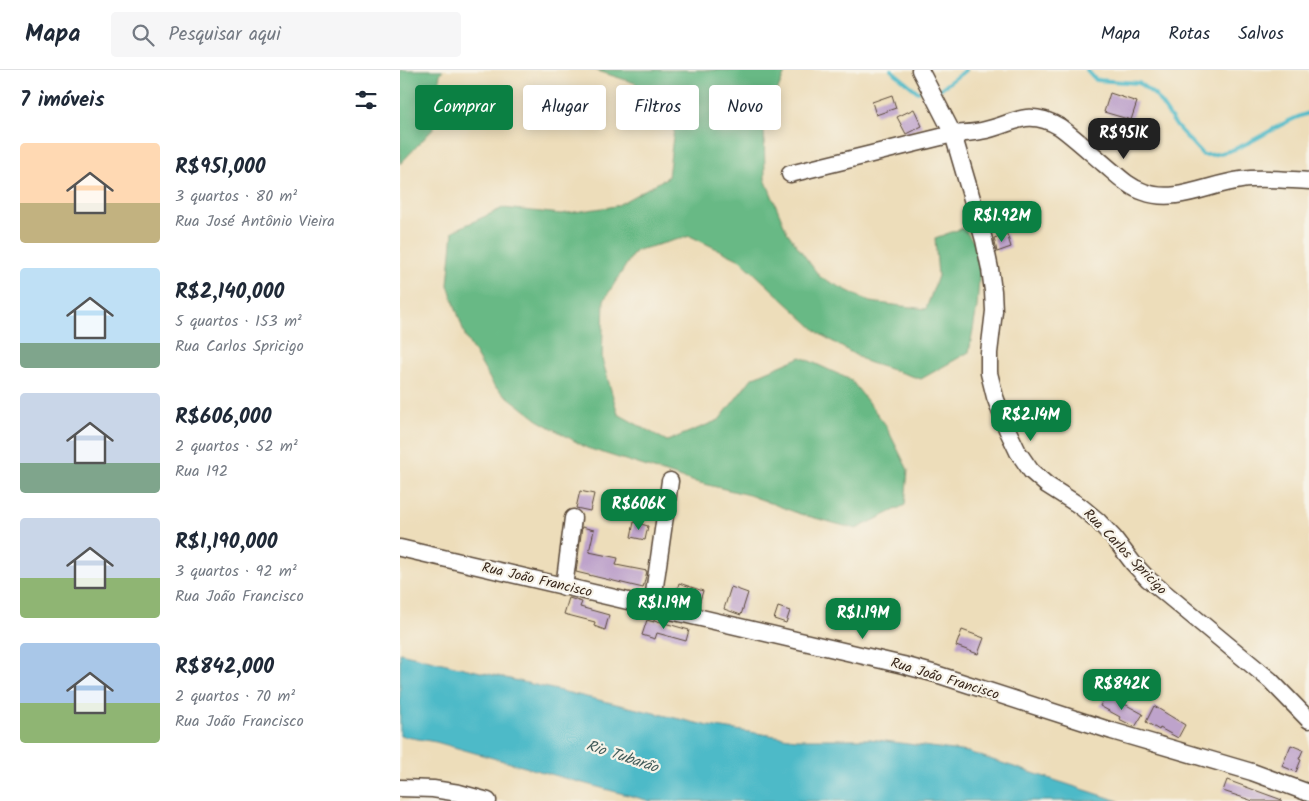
<!DOCTYPE html>
<html lang="pt">
<head>
<meta charset="utf-8">
<style>
  :root { --surface:#fff; --page:#f6f6f7; --text:#1f2937; --muted:#747a83; --line:#e0e1e3; --accent:#0b8043 }
  body { margin:0; font-family:Kalam,sans-serif; background:var(--page); color:var(--text); height:100vh; display:flex; flex-direction:column; font-size:19px; white-space:nowrap }
  * { box-sizing:border-box; margin:0 }
  p { font-size:16px; color:var(--muted) }
  .icon { flex:none; width:28px; height:28px; fill:none; stroke:currentColor; stroke-width:2; stroke-linecap:round; stroke-linejoin:round }
  .map { position:relative; flex:1; overflow:hidden }
  .drawer { display:flex; flex-direction:column; background:var(--surface); width:400px }
  .drawer>* { flex:none }
  .hud { position:absolute; left:15px; top:15px; width:475px; height:45px; display:flex; gap:10px }
  .price { position:absolute; translate:-50% -42px; padding:0 11px; border-radius:10px; background:var(--accent); color:#fff; font-size:16px; line-height:32px; filter:drop-shadow(0 1px 2px #0008) }
  .price::after { content:''; position:absolute; left:50%; top:30px; width:15px; height:11px; margin-left:-8px; background:inherit; clip-path:polygon(0 0,100% 0,50% 100%) }
  .price.selected { background:#222; color:#fff }
  ul { padding:0; list-style:none }
  li { display:flex; align-items:center; gap:15px; height:125px; padding:0 20px }
  li span { display:grid; place-items:center; flex:none; width:140px; height:100px; border-radius:5px; color:#555 }
  li>.icon { margin-inline-start:auto }
  span .icon { width:60px; height:60px; fill:#fffc; stroke-width:1 }
  li b { font-size:21px }
  h2 { display:flex; justify-content:space-between; align-items:center; height:60px; padding:0 20px; font-size:21px }
  .chip { padding:0 18px; border-radius:5px; background:var(--surface); box-shadow:0 2px 12px #0003; font-size:18px; line-height:45px }
  .chip.selected { background:var(--accent); color:#fff }
  header { display:flex; align-items:center; gap:30px; box-sizing:border-box; height:70px; padding:0 25px; background:var(--surface); border-bottom:1px solid var(--line) }
  header strong { font-size:24px }
  nav { display:flex; gap:28px; margin-inline-start:auto; font-size:18px }
  .search { width:350px; height:45px; background:var(--page); display:flex; align-items:center; gap:12px; box-sizing:border-box; padding:0 18px; border-radius:5px; color:var(--muted); font-size:19px }
  main { display:flex; flex:1; min-height:0 }
  .map>svg:first-child { display:block }
  .forest { fill:#68b985; stroke:#527252 }
  .water { fill:#4ebac8; stroke:#447273 }
  .lines { fill:none; stroke-linecap:round; stroke-linejoin:round }
  .stream { stroke:#4ebac8; stroke-width:4 }
  .building { fill:#bea3cb }
  .minor-casing { stroke:#564535; stroke-width:19 }
  .minor { stroke:#fff; stroke-width:16 }
  .labels { text-anchor:middle; dominant-baseline:central; stroke-width:4.5; stroke-linejoin:round; paint-order:stroke }
  .street-label { font-size:14px; fill:#3b2a1e; stroke:#f7f3e8 }
  .water-label { font-size:15px; font-style:italic; fill:#425c5a; stroke:#f7f3e8 }
</style>
</head>
<body>
<header>
<strong>Mapa</strong>
<div class="search"><svg class="icon" aria-label="search" viewBox="0 0 24 24"><circle cx="10" cy="10" r="6"/><path d="M15 15l6 6"/></svg>Pesquisar aqui</div>
<nav><a>Mapa</a><a>Rotas</a><a>Salvos</a></nav>
</header>
<main>
<section class="drawer">
<h2>7 imóveis<svg class="icon" aria-label="filters" viewBox="0 0 24 24"><path d="M4 7h16M4 17h16"/><circle cx="9" cy="7" r="2"/><circle cx="15" cy="17" r="2"/></svg></h2>
<ul>
<li><span style="background:linear-gradient(#ffd9b3 60%,#c2b280 0)"><svg class="icon" aria-label="home" viewBox="0 0 24 24"><path d="M3 11l9-7 9 7M6 9v11h12V9"/></svg></span><div><b>R$951,000</b><p>3 quartos · 80 m²</p><p>Rua José Antônio Vieira</p></div></li>
<li><span style="background:linear-gradient(#bfe0f5 75%,#7fa58c 0)"><svg class="icon" aria-label="home" viewBox="0 0 24 24"><path d="M3 11l9-7 9 7M6 9v11h12V9"/></svg></span><div><b>R$2,140,000</b><p>5 quartos · 153 m²</p><p>Rua Carlos Spricigo</p></div></li>
<li><span style="background:linear-gradient(#c9d6e8 70%,#7fa58c 0)"><svg class="icon" aria-label="home" viewBox="0 0 24 24"><path d="M3 11l9-7 9 7M6 9v11h12V9"/></svg></span><div><b>R$606,000</b><p>2 quartos · 52 m²</p><p>Rua 192</p></div></li>
<li><span style="background:linear-gradient(#c9d6e8 60%,#8fb573 0)"><svg class="icon" aria-label="home" viewBox="0 0 24 24"><path d="M3 11l9-7 9 7M6 9v11h12V9"/></svg></span><div><b>R$1,190,000</b><p>3 quartos · 92 m²</p><p>Rua João Francisco</p></div></li>
<li><span style="background:linear-gradient(#a9c7e8 60%,#8fb573 0)"><svg class="icon" aria-label="home" viewBox="0 0 24 24"><path d="M3 11l9-7 9 7M6 9v11h12V9"/></svg></span><div><b>R$842,000</b><p>2 quartos · 70 m²</p><p>Rua João Francisco</p></div></li>
</ul>
</section>
<div class="map">
<svg width="909" height="731" viewBox="0 0 909 731">
  <rect width="100%" height="100%" fill="#f7f3e8"/>
  <filter id="ink" filterUnits="userSpaceOnUse"><feTurbulence type="fractalNoise" baseFrequency=".02" numOctaves="2"/><feDisplacementMap in="SourceGraphic" scale="10" xChannelSelector="R" yChannelSelector="G"/><feConvolveMatrix kernelMatrix="1 2 1 2 8 2 1 2 1" color-interpolation-filters="sRGB"/></filter>
  <filter id="wash" filterUnits="userSpaceOnUse"><feTurbulence type="fractalNoise" baseFrequency=".0096" numOctaves="4" result="noise"/><feDisplacementMap in="SourceGraphic" scale="20" xChannelSelector="R" yChannelSelector="G"/><feGaussianBlur stdDeviation="1.12" result="paint"/><feColorMatrix in="noise" values="0 0 0 0 0 0 0 0 0 0 0 0 0 0 0 0 0 1.4 0 .05"/><feComposite in="paint" operator="in"/></filter>
  <g filter="url(#wash)">
    <rect width="100%" height="100%" fill="#edddba"/>
    <g class="forest">
      <polygon points="0,0 43,0 40,4 33,59 0,94"/>
      <polygon points="195,0 386,0 364,54 365,109 387,162 420,207 470,232 526,239 538,206 535,168 563,158 581,181 577,237 569,282 521,309 467,292 420,264 340,190 290,166 235,181 204,230 202,289 218,344 267,371 319,350 352,308 401,287 451,310 485,354 508,400 505,435 456,459 400,444 349,425 292,411 187,378 138,350 94,316 66,268 48,215 53,161 103,138 161,144 216,136 268,107 275,51 235,13"/>
    </g>
    <polygon class="water" points="0,583 309,656 396,669 470,669 568,682 719,731 250,731 164,708 36,672 0,666"/>
    <g class="lines">
      <g class="stream">
        <polyline points="491,0 518,22"/>
        <path d="M 687,0 L 696,10 L 739,13 L 756,26 L 777,57 L 803,85 C 842,86 873,53 909,43"/>
        <polyline points="540,19 566,0"/>
      </g>
    </g>
    <g id="blocks">
      <g class="building">
        <polygon points="710,23 737,32 731,50 704,42"/>
        <polygon points="492,25 496,38 476,45 472,32"/>
        <polygon points="514,39 522,56 506,64 497,47"/>
        <polygon points="607,164 611,177 597,182 594,168"/>
        <polygon points="180,421 194,424 190,441 176,438"/>
        <polygon points="234,452 248,456 245,470 231,467"/>
        <polygon points="182,457 194,460 189,482 218,488 216,495 247,501 243,518 176,502"/>
        <polygon points="279,513 303,521 299,534 275,527"/>
        <polygon points="331,517 348,523 341,545 324,539"/>
        <polygon points="169,528 182,532 180,537 209,545 205,560 194,556 195,552 164,544"/>
        <polygon points="378,537 390,541 386,553 374,549"/>
        <polygon points="247,550 254,552 254,550 289,560 286,571 257,563 255,569 242,565"/>
        <polygon points="562,560 584,568 578,584 556,576"/>
        <polygon points="706,624 743,644 735,657 719,649 720,647 700,636"/>
        <polygon points="754,636 785,655 778,668 760,658 759,660 746,652"/>
        <polygon points="891,675 903,680 899,689 901,690 896,702 882,696"/>
        <polygon points="827,710 882,730 882,731 853,731 823,721"/>
      </g>
    </g>
  </g>
  <g filter="url(#ink)">
    <use href="#blocks" fill-opacity="0" stroke="#564535" stroke-width="1"/>
    <g class="lines">
      <defs>
        <g id="minor">
          <polyline points="520,0 553,64 584,170 590,199 593,221 594,241 589,283 589,303 595,327 607,359 618,382 631,401 647,415 680,436 698,451 714,468 733,493 748,509 870,610 909,650"/>
          <path d="M 390,104 L 553,64 C 563,63 572,63 581,61 C 614,55 625,37 660,57 C 675,68 689,81 704,94 C 716,104 728,117 744,122 C 775,134 809,114 841,110 C 863,107 887,110 909,111"/>
          <polyline points="0,478 503,595 536,604 712,661 852,702 909,723"/>
          <polyline points="164,517 173,448"/>
          <polyline points="252,537 270,411"/>
          <polyline points="0,718 33,719 59,723 88,731"/>
        </g>
      </defs>
      <use href="#minor" class="minor-casing"/>
      <use href="#minor" class="minor"/>
    </g>
  </g>
  <g class="labels">
    <g class="street-label">
      <text transform="translate(725 482) rotate(46)">Rua Carlos Spricigo</text>
      <text transform="translate(137 510) rotate(13)">Rua João Francisco</text>
      <text transform="translate(545 609) rotate(17)">Rua João Francisco</text>
    </g>
    <g class="water-label">
      <text transform="translate(222 687) rotate(18)">Rio Tubarão</text>
    </g>
  </g>
</svg>
<b class="price selected" style="left:724px;top:90px">R$951K</b>
<b class="price" style="left:602px;top:173px">R$1.92M</b>
<b class="price" style="left:631px;top:372px">R$2.14M</b>
<b class="price" style="left:239px;top:461px">R$606K</b>
<b class="price" style="left:264px;top:560px">R$1.19M</b>
<b class="price" style="left:463px;top:570px">R$1.19M</b>
<b class="price" style="left:722px;top:641px">R$842K</b>
<div class="hud">
<a class="chip selected">Comprar</a>
<a class="chip">Alugar</a>
<a class="chip">Filtros</a>
<a class="chip">Novo</a>
</div>
</div>
</main>
</body>
</html>
